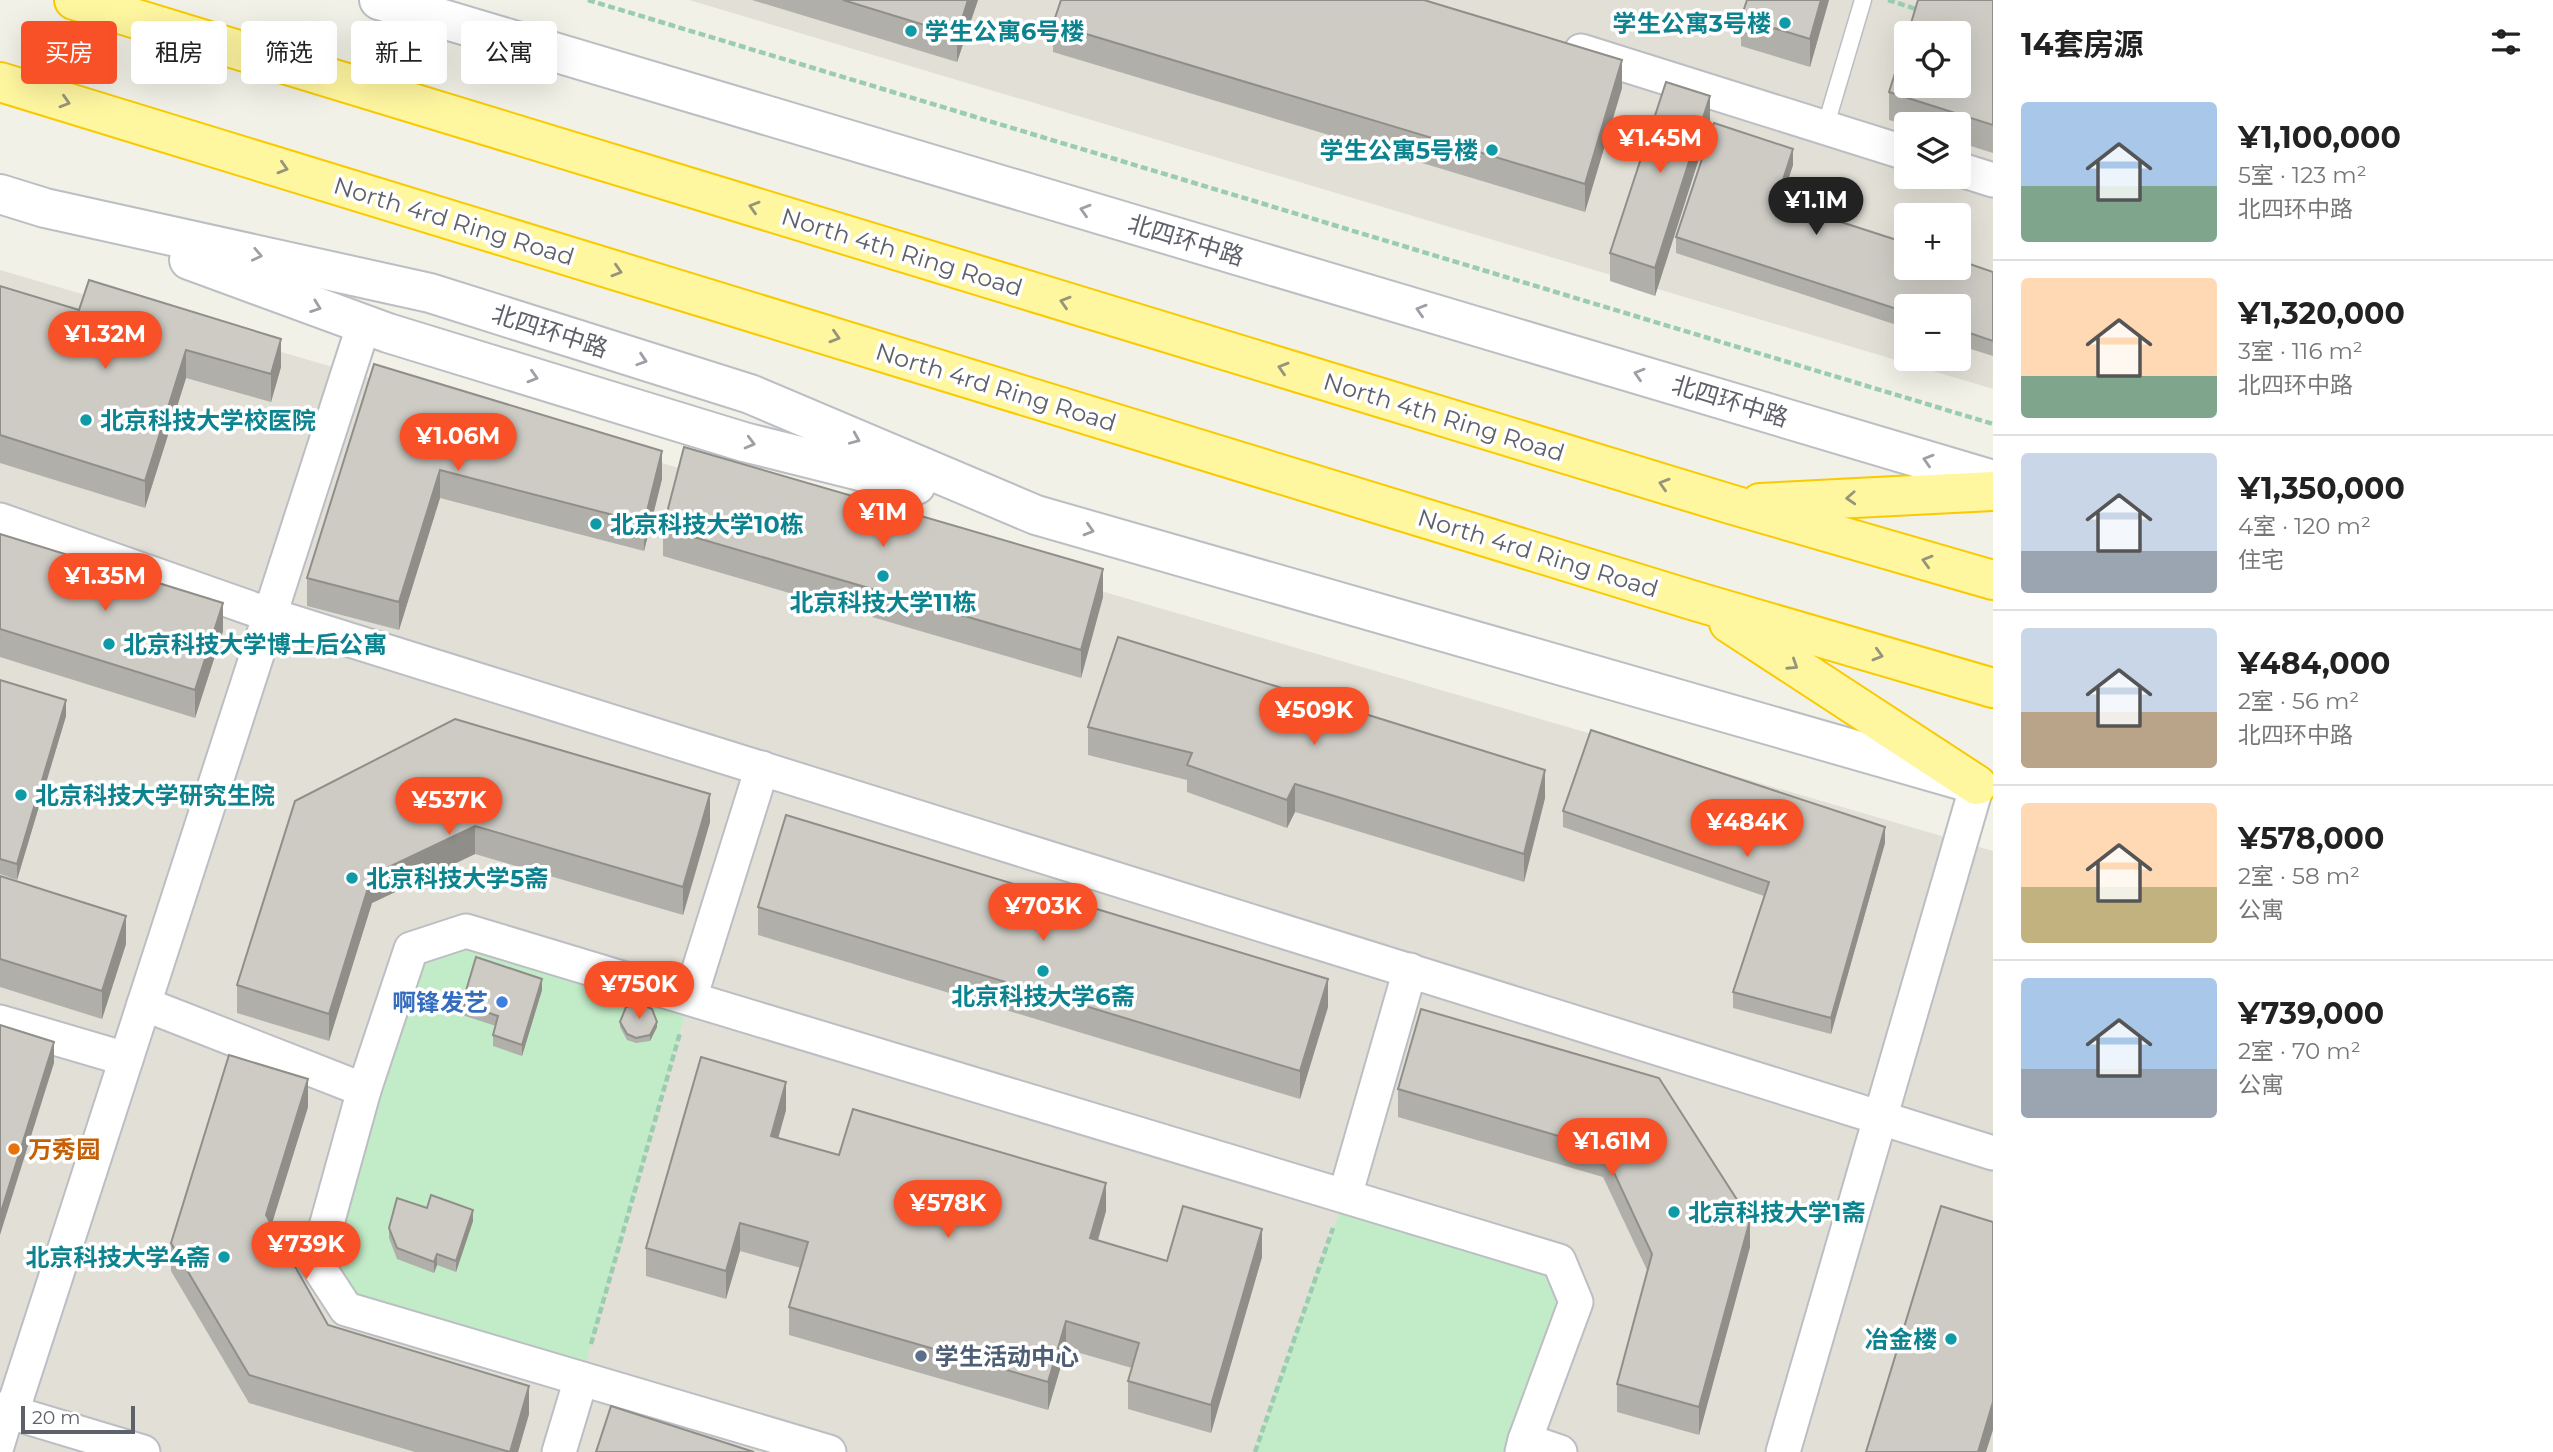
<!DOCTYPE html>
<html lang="zh">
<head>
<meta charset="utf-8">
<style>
  :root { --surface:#fff; --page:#f6f6f6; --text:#222; --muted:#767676; --line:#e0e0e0; --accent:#f85127 }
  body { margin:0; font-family:Montserrat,"Noto Sans SC",sans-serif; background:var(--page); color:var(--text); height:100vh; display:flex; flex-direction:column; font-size:26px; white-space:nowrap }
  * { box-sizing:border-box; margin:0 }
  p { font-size:23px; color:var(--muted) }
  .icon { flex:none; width:38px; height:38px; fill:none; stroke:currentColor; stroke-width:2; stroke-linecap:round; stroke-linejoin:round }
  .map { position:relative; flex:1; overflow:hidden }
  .side { display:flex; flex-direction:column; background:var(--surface); width:560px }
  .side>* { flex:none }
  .banner { position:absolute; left:21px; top:21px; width:665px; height:63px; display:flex; gap:14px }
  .tools { position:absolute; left:1894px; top:21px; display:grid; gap:14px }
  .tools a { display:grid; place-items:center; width:77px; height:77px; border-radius:7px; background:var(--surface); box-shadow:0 7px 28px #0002; font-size:35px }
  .scale { position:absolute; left:21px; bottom:18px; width:114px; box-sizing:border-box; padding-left:7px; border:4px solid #5e6169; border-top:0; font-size:19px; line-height:24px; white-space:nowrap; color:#5e6169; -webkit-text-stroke:5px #fff; paint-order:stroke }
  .price { position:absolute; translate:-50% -60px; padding:0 16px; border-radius:24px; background:var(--accent); color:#fff; font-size:23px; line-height:46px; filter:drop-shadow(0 2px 4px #0008) }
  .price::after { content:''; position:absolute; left:50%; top:42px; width:21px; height:16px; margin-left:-10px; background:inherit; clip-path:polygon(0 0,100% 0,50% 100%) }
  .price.active { background:#222; color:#fff }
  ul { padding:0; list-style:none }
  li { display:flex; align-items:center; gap:21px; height:175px; padding:0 28px }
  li+li { border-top:2px solid var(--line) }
  li span { display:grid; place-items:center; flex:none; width:196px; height:140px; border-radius:7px; color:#555 }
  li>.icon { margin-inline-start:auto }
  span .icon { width:84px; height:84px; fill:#fffc; stroke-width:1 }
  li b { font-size:30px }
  h2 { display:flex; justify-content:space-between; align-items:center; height:84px; padding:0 28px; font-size:30px }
  .pill { padding:0 24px; border-radius:7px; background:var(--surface); box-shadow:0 7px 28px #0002; font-size:24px; line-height:63px }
  .pill.active { background:var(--accent); color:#fff }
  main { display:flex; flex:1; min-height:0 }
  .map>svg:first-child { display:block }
  .education { fill:#e2e0d6; fill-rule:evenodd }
  .green { fill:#c2ebc7 }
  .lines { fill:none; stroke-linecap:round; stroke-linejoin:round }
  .service-casing { stroke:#bbbec3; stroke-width:19 }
  .pedestrian-casing { stroke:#bbbec3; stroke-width:28 }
  .minor-casing { stroke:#bbbec3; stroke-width:37 }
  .tertiary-casing { stroke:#bbbec3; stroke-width:42 }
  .trunk-casing { stroke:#f9ca00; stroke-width:42 }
  .path { stroke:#9accaf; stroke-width:4.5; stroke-dasharray:7 3.5; stroke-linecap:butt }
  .service { stroke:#fff; stroke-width:16 }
  .pedestrian { stroke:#fff; stroke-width:24 }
  .minor { stroke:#fff; stroke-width:33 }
  .tertiary { stroke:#fff; stroke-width:38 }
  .trunk { stroke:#fff6a0; stroke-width:38 }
  .wall { fill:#b0afa9 }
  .shaded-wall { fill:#908e89 }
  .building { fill:#cdcbc4; stroke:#908e89; stroke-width:2 }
  .oneway { stroke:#96957c }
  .oneway2 { stroke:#9ea0a5 }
  .culture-dot { fill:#0f9aa8; stroke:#fff; stroke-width:2.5 }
  .shop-dot { fill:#3f7fe0; stroke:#fff; stroke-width:2.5 }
  .food-dot { fill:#e8710a; stroke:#fff; stroke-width:2.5 }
  .service-dot { fill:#5c6f8a; stroke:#fff; stroke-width:2.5 }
  .labels { text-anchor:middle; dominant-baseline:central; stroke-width:7; stroke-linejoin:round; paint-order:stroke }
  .culture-label { font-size:24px; font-weight:bold; fill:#0d838f; stroke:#fff; text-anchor:start }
  .street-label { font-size:24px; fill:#5e6169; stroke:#fff }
  .shop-label { font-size:24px; font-weight:bold; fill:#366cbe; stroke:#fff; text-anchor:end }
  .food-label { font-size:24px; font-weight:bold; fill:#c56008; stroke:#fff; text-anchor:start }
  .service-label { font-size:24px; font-weight:bold; fill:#4e5e75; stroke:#fff; text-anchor:start }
</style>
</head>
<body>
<main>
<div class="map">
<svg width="1993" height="1452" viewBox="0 0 1993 1452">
  <rect width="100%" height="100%" fill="#f2f1e7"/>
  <g class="education">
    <path d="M 689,0 L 1993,0 L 1993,389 ZM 1906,33 L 1958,33 L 1958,86 L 1906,86 ZM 1906,124 L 1958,124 L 1958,177 L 1906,177 ZM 1906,215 L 1958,215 L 1958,268 L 1906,268 ZM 1906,306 L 1958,306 L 1958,359 L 1906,359 Z"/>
    <polygon points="0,270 1993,851 1993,1452 0,1452"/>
  </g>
  <g class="green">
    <polygon points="466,931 690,998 581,1379 346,1309 316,1263 411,949"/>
    <polygon points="1345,1196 1559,1261 1576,1302 1525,1452 1255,1452"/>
  </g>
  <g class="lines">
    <defs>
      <polyline id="service" points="1825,128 1863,0"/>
      <polyline id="pedestrian" points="0,1452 12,1412"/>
      <g id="minor">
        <polyline points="1581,51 1906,153"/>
        <polyline points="1958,169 1993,180"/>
        <polyline points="0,520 270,615 1993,1153"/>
        <polyline points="690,998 762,768"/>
        <polyline points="144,1004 364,1090 316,1263 346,1309 829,1452"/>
        <polyline points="0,1022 126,1059"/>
        <polyline points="364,1090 411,949 466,931 1559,1261 1576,1302 1525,1440"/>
        <polyline points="1345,1196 1410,970"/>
        <polyline points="0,1409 143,1452"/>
        <polyline points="12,1412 364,324"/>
        <polyline points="559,1452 581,1379"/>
        <polyline points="1522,1452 1525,1440 1560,1452"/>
        <polyline points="1783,1452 1977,785"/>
      </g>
      <g id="tertiary">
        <polyline points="379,0 1993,480"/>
        <polyline points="0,194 45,208 430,293 750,394 1036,515 1964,781"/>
        <polyline points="189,260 388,333 744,442 916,485"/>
      </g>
      <g id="trunk">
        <polyline points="74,0 1730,504 1993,580"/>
        <polyline points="0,82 1695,601 1993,688"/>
        <polyline points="1760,503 1993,491"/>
        <polyline points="1729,623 1977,785"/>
      </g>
    </defs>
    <use href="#service" class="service-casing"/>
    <use href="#pedestrian" class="pedestrian-casing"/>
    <use href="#minor" class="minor-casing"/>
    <use href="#tertiary" class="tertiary-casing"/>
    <use href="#trunk" class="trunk-casing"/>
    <g class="path">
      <polyline points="588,0 1993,424"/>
      <polyline points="1888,0 1919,10"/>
      <polyline points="591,1344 680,1033"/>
      <polyline points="1255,1452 1333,1228"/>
    </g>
    <use href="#service" class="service"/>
    <use href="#pedestrian" class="pedestrian"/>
    <use href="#minor" class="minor"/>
    <use href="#tertiary" class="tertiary"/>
    <use href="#trunk" class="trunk"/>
  </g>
  <g class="wall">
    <polygon points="752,0 978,0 957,62"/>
    <polygon points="1747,0 1829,0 1810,67 1741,46 1741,18"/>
    <polygon points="1993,0 1993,153 1958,142 1958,124 1906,124 1906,125 1889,120 1889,92"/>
    <polygon points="1053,24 1622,88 1585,212 1053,52"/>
    <polygon points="1710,124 1655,296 1610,281 1610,253"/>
    <polygon points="1793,165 1781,202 1993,272 1993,356 1958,345 1958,306 1906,306 1906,328 1676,253 1676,237"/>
    <polygon points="0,286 79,310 281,367 271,402 186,378 145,508 0,463"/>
    <polygon points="374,364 662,479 644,551 440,498 399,630 307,606 307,578"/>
    <polygon points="663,528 1103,597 1081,678 663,556"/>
    <polygon points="0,534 223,631 195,718 0,657"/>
    <polygon points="0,680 66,716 17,880 0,874"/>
    <polygon points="1088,727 1545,798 1524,882 1295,812 1287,828 1187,792 1187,780 1088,755"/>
    <polygon points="295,801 710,822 683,915 475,854 372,903 329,1041 237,1013 237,985"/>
    <polygon points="1563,811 1885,843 1831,1034 1733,1008 1733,992 1764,896 1563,827"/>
    <polygon points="0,876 126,944 102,1019 0,987"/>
    <polygon points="758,907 1328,1007 1300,1099 758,935"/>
    <polygon points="542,990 522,1056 493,1046 493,1035 496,1026 462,1015 462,1004"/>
    <polygon points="1421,1009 1750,1247 1699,1435 1617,1412 1617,1384 1648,1272 1603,1177 1398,1117 1398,1089"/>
    <polygon points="620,1022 657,1027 650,1041 636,1043 627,1040 620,1027"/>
    <polygon points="308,1107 271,1225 328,1325 529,1414 518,1452 415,1452 249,1403 171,1271 171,1243"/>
    <polygon points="786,1110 778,1138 839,1155 1106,1211 1098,1241 1167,1261 1262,1257 1211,1433 1128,1409 1128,1381 1132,1368 1066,1349 1048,1410 789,1335 789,1307 801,1268 740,1251 726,1299 646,1276 646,1248"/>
    <polygon points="427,1208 473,1221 456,1272 437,1265 434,1273 397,1259 389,1238 389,1228"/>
  </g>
  <g class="shaded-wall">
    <polygon points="968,0 978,0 957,62 957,35"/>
    <polygon points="1821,0 1829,0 1810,67 1810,39"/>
    <polygon points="1622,60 1622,88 1585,212 1585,184"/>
    <polygon points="1710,96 1710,124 1655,296 1655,268"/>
    <polygon points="1793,149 1793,165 1776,216 1776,201"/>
    <polygon points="281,339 281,367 271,402 271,374"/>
    <polygon points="186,350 186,378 145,508 145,481"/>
    <polygon points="662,451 662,479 644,551 644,523"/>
    <polygon points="440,470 440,498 399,630 399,602"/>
    <polygon points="1103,569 1103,597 1081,678 1081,650"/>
    <polygon points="223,603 223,631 195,718 195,690"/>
    <polygon points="66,700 66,716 17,880 17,864"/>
    <polygon points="1545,770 1545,798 1524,882 1524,854"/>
    <polygon points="1295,784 1295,812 1287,828 1287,800"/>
    <polygon points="710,794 710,822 683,915 683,887"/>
    <polygon points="475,826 475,854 372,903 329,1041 329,1014 372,875"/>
    <polygon points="1885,827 1885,843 1831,1034 1831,1018"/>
    <polygon points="126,916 126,944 102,1019 102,991"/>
    <polygon points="542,979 542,990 522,1056 522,1045"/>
    <polygon points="1328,979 1328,1007 1300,1099 1300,1071"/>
    <polygon points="657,1022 657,1027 650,1041 650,1035"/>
    <polygon points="54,1042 54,1063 0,1235 0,1215"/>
    <polygon points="308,1079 308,1107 266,1243 266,1215"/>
    <polygon points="786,1082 786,1110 771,1164 771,1136"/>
    <polygon points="1106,1183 1106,1211 1090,1266 1090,1238"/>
    <polygon points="473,1210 473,1221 456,1272 456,1261"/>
    <polygon points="1750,1220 1750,1247 1699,1435 1699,1407"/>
    <polygon points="740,1223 740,1251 726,1299 726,1271"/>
    <polygon points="1262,1229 1262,1257 1211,1433 1211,1405"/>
    <polygon points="437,1254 437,1265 434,1273 434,1262"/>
    <polygon points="1066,1321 1066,1349 1048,1410 1048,1382"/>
    <polygon points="529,1386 529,1414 518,1452 510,1452"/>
    <polygon points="1993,1402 1993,1430 1986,1452 1978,1452"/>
  </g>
  <g class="building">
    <polygon points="843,0 968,0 957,35"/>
    <polygon points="1061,0 1424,0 1622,60 1585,184 1053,24"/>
    <polygon points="1747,0 1821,0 1810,39 1741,18"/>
    <polygon points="1918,0 1993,0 1993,125 1889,92 1906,39 1906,86 1958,86 1958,33 1908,33"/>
    <polygon points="1666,82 1710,96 1655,268 1610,253"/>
    <polygon points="1714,123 1793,149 1776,201 1906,243 1906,268 1958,268 1958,260 1993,272 1993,341 1958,329 1958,306 1906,306 1906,312 1676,237"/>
    <polygon points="89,280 281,339 271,374 186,350 145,481 0,435 0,286 79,310"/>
    <polygon points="374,364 662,451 644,523 440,470 399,602 307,578"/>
    <polygon points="684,447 1103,569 1081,650 663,528"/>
    <polygon points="0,534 223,603 195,690 0,629"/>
    <polygon points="1118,637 1545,770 1524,854 1295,784 1287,800 1187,765 1192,753 1088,727"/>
    <polygon points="0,680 66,700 17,864 0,859"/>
    <polygon points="455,719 710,794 683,887 475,826 372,875 329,1014 237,985 295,801"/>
    <polygon points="1591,730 1885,827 1831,1018 1733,992 1769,882 1563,811"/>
    <polygon points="786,815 1328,979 1300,1071 758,907"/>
    <polygon points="0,876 126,916 102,991 0,959"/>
    <polygon points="476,957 542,979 522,1045 493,1035 498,1016 462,1004"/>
    <polygon points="639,1003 652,1009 657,1022 650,1035 636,1038 627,1034 620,1022 626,1007"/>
    <polygon points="1421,1009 1659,1078 1750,1220 1699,1407 1617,1384 1652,1254 1603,1149 1398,1089"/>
    <polygon points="0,1025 54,1042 0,1215"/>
    <polygon points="229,1055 308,1079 266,1215 328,1325 529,1386 510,1452 249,1375 171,1243"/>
    <polygon points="701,1057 786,1082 771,1136 839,1155 853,1109 1106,1183 1090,1238 1167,1261 1183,1206 1262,1229 1211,1405 1128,1381 1139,1343 1066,1321 1048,1382 789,1307 808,1242 740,1223 726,1271 646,1248"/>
    <polygon points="431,1195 473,1210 456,1261 437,1254 434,1262 397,1248 389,1228 397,1198 427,1208"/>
    <polygon points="1941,1206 1993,1222 1993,1402 1978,1452 1866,1452"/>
    <polygon points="611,1406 754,1452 596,1452"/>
  </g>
  <defs><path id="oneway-chevron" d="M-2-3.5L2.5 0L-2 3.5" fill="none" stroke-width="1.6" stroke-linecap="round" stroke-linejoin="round" transform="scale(1.75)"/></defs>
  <g class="oneway">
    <use href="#oneway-chevron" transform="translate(65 102) rotate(17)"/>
    <use href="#oneway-chevron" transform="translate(283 168) rotate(17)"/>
    <use href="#oneway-chevron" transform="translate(754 207) rotate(-163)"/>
    <use href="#oneway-chevron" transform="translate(617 271) rotate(17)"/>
    <use href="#oneway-chevron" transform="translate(1065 302) rotate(-163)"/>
    <use href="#oneway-chevron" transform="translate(835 337) rotate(17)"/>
    <use href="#oneway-chevron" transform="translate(1283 368) rotate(-163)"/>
    <use href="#oneway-chevron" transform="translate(1664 484) rotate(-163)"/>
    <use href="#oneway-chevron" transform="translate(1851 498) rotate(177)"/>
    <use href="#oneway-chevron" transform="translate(1927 561) rotate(-164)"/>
    <use href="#oneway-chevron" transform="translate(1878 655) rotate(16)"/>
    <use href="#oneway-chevron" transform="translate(1793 665) rotate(33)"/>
  </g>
  <g class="oneway2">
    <use href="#oneway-chevron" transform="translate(1085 210) rotate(-163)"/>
    <use href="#oneway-chevron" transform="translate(257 255) rotate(12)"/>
    <use href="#oneway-chevron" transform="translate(316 307) rotate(20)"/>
    <use href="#oneway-chevron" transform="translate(1421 310) rotate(-163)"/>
    <use href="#oneway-chevron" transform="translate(642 360) rotate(18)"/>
    <use href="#oneway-chevron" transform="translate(1639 374) rotate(-163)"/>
    <use href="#oneway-chevron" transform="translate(533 377) rotate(17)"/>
    <use href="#oneway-chevron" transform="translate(855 439) rotate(23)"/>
    <use href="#oneway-chevron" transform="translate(750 443) rotate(15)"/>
    <use href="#oneway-chevron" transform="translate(1928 460) rotate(-163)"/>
    <use href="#oneway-chevron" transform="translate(1089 530) rotate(16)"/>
  </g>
  <g class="culture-dot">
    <circle cx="1785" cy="23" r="7"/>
    <circle cx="911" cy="31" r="7"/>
    <circle cx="1492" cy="150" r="7"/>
    <circle cx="86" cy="420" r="7"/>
    <circle cx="596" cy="524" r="7"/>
    <circle cx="883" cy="576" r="7"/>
    <circle cx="109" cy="644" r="7"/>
    <circle cx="21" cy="795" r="7"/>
    <circle cx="352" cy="878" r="7"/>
    <circle cx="1043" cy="971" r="7"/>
    <circle cx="1674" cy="1212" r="7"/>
    <circle cx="224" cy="1257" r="7"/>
    <circle cx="1951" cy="1339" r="7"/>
  </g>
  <circle class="shop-dot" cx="502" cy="1002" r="7"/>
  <circle class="food-dot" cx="14" cy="1149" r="7"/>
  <circle class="service-dot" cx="921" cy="1356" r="7"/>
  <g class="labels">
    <g class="culture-label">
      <text x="1771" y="23" text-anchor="end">学生公寓3号楼</text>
      <text x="925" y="31">学生公寓6号楼</text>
      <text x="1478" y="150" text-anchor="end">学生公寓5号楼</text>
      <text x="100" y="420">北京科技大学校医院</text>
      <text x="610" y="524">北京科技大学10栋</text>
      <text x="883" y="602" text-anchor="middle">北京科技大学11栋</text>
      <text x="123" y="644">北京科技大学博士后公寓</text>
      <text x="35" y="795">北京科技大学研究生院</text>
      <text x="366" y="878">北京科技大学5斋</text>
      <text x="1043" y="996" text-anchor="middle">北京科技大学6斋</text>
      <text x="1688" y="1212">北京科技大学1斋</text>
      <text x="210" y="1257" text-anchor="end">北京科技大学4斋</text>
      <text x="1937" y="1339" text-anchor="end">冶金楼</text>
    </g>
    <g class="street-label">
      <text transform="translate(454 221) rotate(17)">North 4rd Ring Road</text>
      <text transform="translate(1186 240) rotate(17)">北四环中路</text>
      <text transform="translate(902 252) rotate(17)">North 4th Ring Road</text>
      <text transform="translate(550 331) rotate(18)">北四环中路</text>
      <text transform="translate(996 387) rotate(17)">North 4rd Ring Road</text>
      <text transform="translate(1730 401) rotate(17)">北四环中路</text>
      <text transform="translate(1444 417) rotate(17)">North 4th Ring Road</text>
      <text transform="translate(1538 553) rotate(17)">North 4rd Ring Road</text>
    </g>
    <g class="shop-label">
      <text x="488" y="1002">啊锋发艺</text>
    </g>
    <g class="food-label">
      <text x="28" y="1149">万秀园</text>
    </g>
    <g class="service-label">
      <text x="935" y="1356">学生活动中心</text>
    </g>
  </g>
</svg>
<div class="tools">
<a><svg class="icon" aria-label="locate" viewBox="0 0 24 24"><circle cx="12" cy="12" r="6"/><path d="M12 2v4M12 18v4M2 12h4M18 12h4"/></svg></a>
<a><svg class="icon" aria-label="layers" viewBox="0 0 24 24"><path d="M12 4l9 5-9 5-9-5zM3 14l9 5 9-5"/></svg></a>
<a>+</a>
<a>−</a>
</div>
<div class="scale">20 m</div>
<b class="price" style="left:1660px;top:175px">¥1.45M</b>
<b class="price active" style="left:1816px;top:237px">¥1.1M</b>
<b class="price" style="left:105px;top:371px">¥1.32M</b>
<b class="price" style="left:458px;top:473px">¥1.06M</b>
<b class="price" style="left:883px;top:549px">¥1M</b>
<b class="price" style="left:105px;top:613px">¥1.35M</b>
<b class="price" style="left:1314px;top:747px">¥509K</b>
<b class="price" style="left:449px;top:837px">¥537K</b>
<b class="price" style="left:1747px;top:859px">¥484K</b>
<b class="price" style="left:1043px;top:943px">¥703K</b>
<b class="price" style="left:639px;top:1021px">¥750K</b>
<b class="price" style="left:1612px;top:1178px">¥1.61M</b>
<b class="price" style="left:948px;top:1240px">¥578K</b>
<b class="price" style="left:306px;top:1281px">¥739K</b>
<div class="banner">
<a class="pill active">买房</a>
<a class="pill">租房</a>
<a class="pill">筛选</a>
<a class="pill">新上</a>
<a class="pill">公寓</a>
</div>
</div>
<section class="side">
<h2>14套房源<svg class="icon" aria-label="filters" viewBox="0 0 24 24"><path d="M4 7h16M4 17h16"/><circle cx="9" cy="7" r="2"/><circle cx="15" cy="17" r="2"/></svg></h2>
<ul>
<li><span style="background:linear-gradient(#a9c7e8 60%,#7fa58c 0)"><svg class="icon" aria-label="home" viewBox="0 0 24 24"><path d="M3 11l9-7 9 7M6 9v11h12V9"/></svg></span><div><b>¥1,100,000</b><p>5室 · 123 m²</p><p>北四环中路</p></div></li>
<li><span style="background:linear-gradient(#ffd9b3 70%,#7fa58c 0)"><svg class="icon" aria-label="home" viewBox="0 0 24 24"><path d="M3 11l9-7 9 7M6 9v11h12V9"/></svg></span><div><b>¥1,320,000</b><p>3室 · 116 m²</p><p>北四环中路</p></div></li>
<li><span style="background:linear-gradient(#c9d6e8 70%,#9aa5b1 0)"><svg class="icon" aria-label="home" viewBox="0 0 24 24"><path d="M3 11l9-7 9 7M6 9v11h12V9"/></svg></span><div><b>¥1,350,000</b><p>4室 · 120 m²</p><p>住宅</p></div></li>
<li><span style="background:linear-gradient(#c9d6e8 60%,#b9a48a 0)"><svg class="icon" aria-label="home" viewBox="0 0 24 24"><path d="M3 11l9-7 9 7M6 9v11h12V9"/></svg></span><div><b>¥484,000</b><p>2室 · 56 m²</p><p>北四环中路</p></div></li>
<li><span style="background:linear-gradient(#ffd9b3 60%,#c2b280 0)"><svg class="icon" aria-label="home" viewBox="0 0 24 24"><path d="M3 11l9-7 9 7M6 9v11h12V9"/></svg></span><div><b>¥578,000</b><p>2室 · 58 m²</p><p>公寓</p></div></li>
<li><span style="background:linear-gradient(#a9c7e8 65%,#9aa5b1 0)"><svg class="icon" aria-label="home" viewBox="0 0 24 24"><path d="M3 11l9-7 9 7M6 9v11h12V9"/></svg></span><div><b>¥739,000</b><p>2室 · 70 m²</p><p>公寓</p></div></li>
</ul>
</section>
</main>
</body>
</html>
